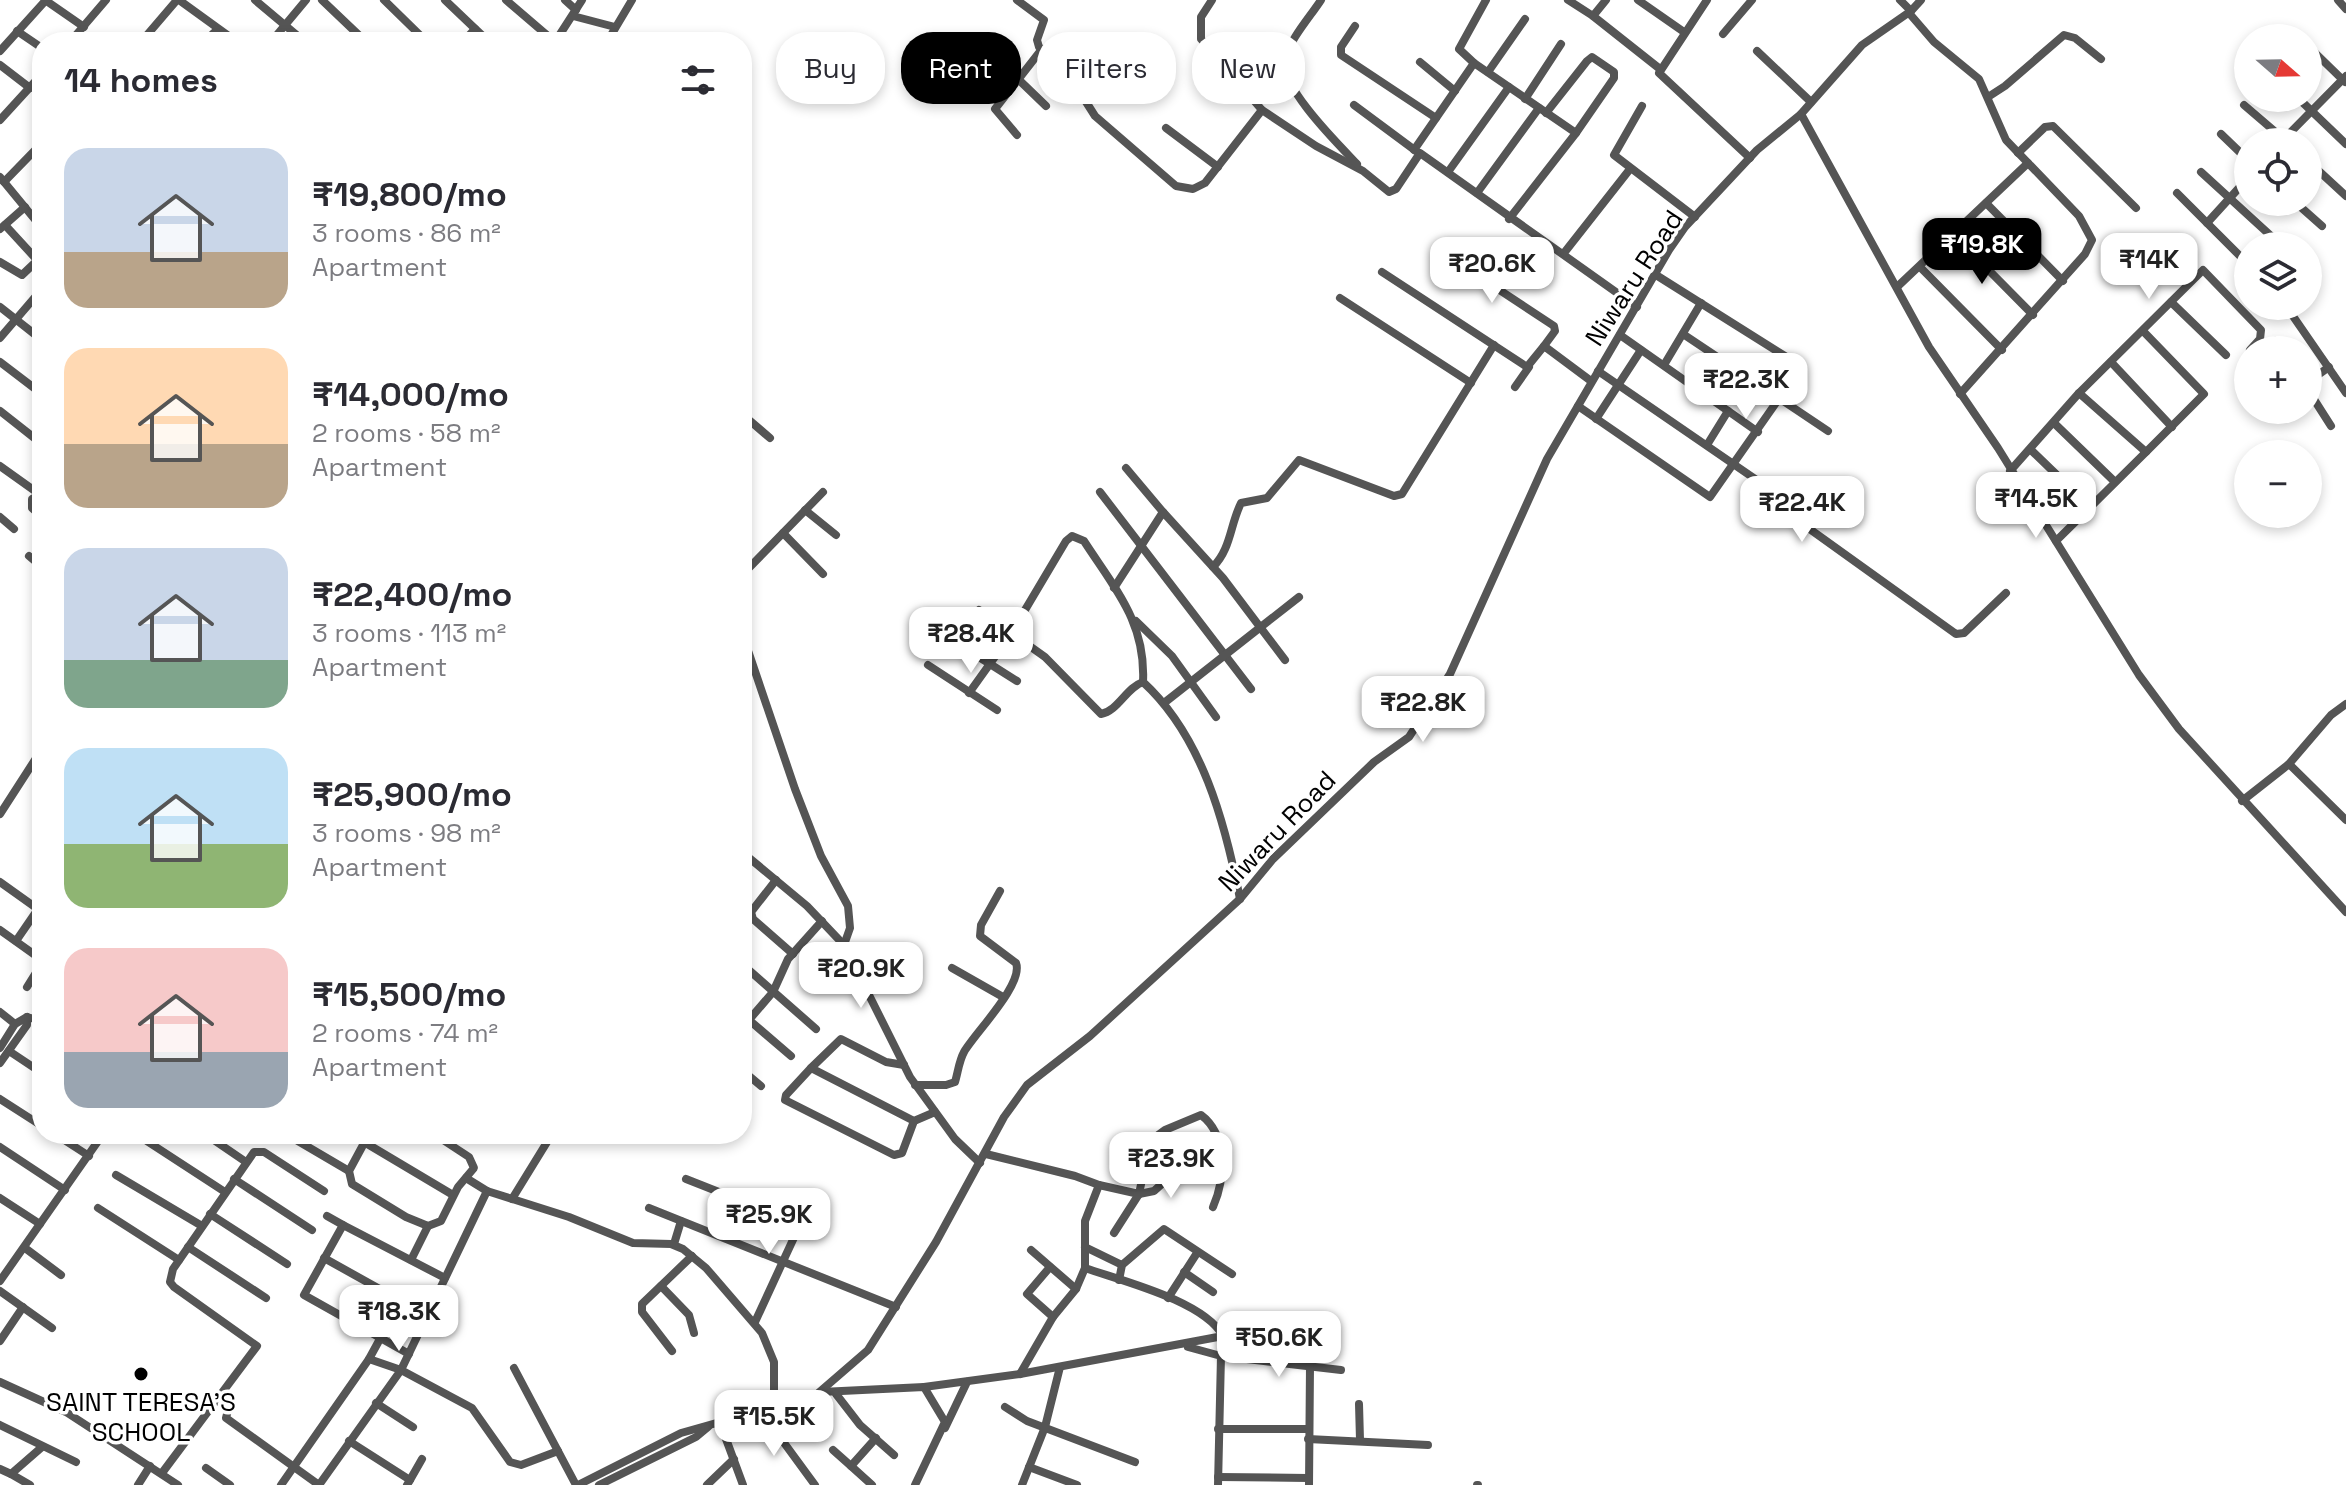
<!DOCTYPE html>
<html lang="en">
<head>
<meta charset="utf-8">
<style>
  :root { --surface:#fff; --page:#f7f7f7; --text:#2b2b33; --muted:#7c7c81; --accent:#000 }
  body { margin:0; font-family:"Space Grotesk",sans-serif; background:var(--page); color:var(--text); height:100vh; display:flex; flex-direction:column; font-size:30px; white-space:nowrap }
  * { box-sizing:border-box; margin:0 }
  p { font-size:26px; color:var(--muted) }
  .icon { flex:none; width:44px; height:44px; fill:none; stroke:currentColor; stroke-width:2; stroke-linecap:round; stroke-linejoin:round }
  .map { position:relative; flex:1; overflow:hidden }
  .drawer { position:absolute; left:32px; top:32px; width:720px; height:1112px; display:flex; flex-direction:column; background:var(--surface); border-radius:32px; box-shadow:0 4px 12px #0003 }
  .drawer>* { flex:none }
  .top-card { position:absolute; left:776px; top:32px; width:760px; height:72px; display:flex; gap:16px }
  .needle { width:52px; rotate:110deg }
  .tools { position:absolute; left:2234px; top:24px; display:grid; gap:16px }
  .tools a { display:grid; place-items:center; width:88px; height:88px; border-radius:50%; background:var(--surface); box-shadow:0 4px 12px #0003; font-size:40px }
  .price { position:absolute; translate:-50% -68px; padding:0 18px; border-radius:16px; background:#fff; color:#222; font-size:26px; line-height:52px; filter:drop-shadow(0 2px 4px #0008) }
  .price::after { content:''; position:absolute; left:50%; top:48px; width:24px; height:18px; margin-left:-12px; background:inherit; clip-path:polygon(0 0,100% 0,50% 100%) }
  .price.active { background:var(--accent); color:#fff }
  ul { padding:0; list-style:none }
  li { display:flex; align-items:center; gap:24px; height:200px; padding:0 32px }
  li span { display:grid; place-items:center; flex:none; width:224px; height:160px; border-radius:24px; color:#555 }
  li>.icon { margin-inline-start:auto }
  span .icon { width:96px; height:96px; fill:#fffc; stroke-width:1 }
  li b { font-size:34px }
  h2 { display:flex; justify-content:space-between; align-items:center; height:96px; padding:0 32px; font-size:34px }
  .pill { padding:0 28px; border-radius:32px; background:var(--surface); box-shadow:0 4px 12px #0003; font-size:28px; line-height:72px }
  .pill.active { background:var(--accent); color:#fff }
  .map>svg:first-child { display:block }
  .lines { fill:none; stroke-linecap:round; stroke-linejoin:round }
  .minor { stroke:#555; stroke-width:8 }
  .poi-dot { fill:#000; stroke:#fff; stroke-width:3 }
  .labels { text-anchor:middle; dominant-baseline:central; stroke-width:7; stroke-linejoin:round; paint-order:stroke }
  .street-label { font-size:26px; fill:#000; stroke:#fff }
  .poi-label { font-size:26px; fill:#000; stroke:#fff }
</style>
</head>
<body>
<div class="map">
<svg width="2346" height="1485" viewBox="0 0 2346 1485">
  <rect width="100%" height="100%" fill="#fff"/>
  <g class="lines">
    <g class="minor">
      <polyline points="45,0 84,27"/>
      <polyline points="179,0 237,42"/>
      <polyline points="255,0 305,42"/>
      <polyline points="322,0 366,42"/>
      <polyline points="384,0 427,42"/>
      <polyline points="445,0 489,42"/>
      <polyline points="506,0 555,42 582,0"/>
      <polyline points="565,0 576,10"/>
      <polyline points="1017,0 1044,20 1037,40 1039,47 1074,83 1095,116 1176,186 1193,189 1205,183 1262,110 1316,146 1363,171 1389,192 1396,189 1420,153 1637,307"/>
      <polyline points="1212,0 1201,17 1201,39 1262,110"/>
      <path d="M 1321,0 C 1310,17 1290,39 1285,59 C 1278,85 1339,145 1357,164"/>
      <polyline points="1568,0 1593,16 1606,0"/>
      <polyline points="1638,0 1684,32"/>
      <polyline points="1707,0 1659,73 1750,158"/>
      <polyline points="1900,0 1911,11"/>
      <polyline points="2338,0 2346,9"/>
      <polyline points="1909,13 1934,42 1979,79 2006,140 2079,216 2092,240 2085,254 1960,394"/>
      <polyline points="573,16 615,27"/>
      <polyline points="1593,16 1660,69"/>
      <polyline points="1355,26 1341,47 1341,55 1436,118"/>
      <polyline points="17,31 42,48"/>
      <polyline points="1723,34 1752,0"/>
      <polyline points="70,42 106,0"/>
      <polyline points="141,42 177,0"/>
      <polyline points="204,42 217,30"/>
      <polyline points="271,42 306,0"/>
      <polyline points="463,42 475,29"/>
      <polyline points="607,42 632,0"/>
      <polyline points="2308,46 2345,82"/>
      <polyline points="0,51 46,0"/>
      <polyline points="1757,51 1811,102"/>
      <polyline points="1420,62 1455,91"/>
      <polyline points="1474,63 1459,49 1486,0"/>
      <polyline points="0,65 30,88"/>
      <polyline points="1488,72 1525,19"/>
      <polyline points="1018,79 1046,106"/>
      <polyline points="1509,87 1576,133 1509,219"/>
      <polyline points="1988,97 2005,86 2064,35 2075,38 2101,59"/>
      <polyline points="2298,98 2346,144"/>
      <polyline points="1525,99 1561,44"/>
      <polyline points="1354,105 1416,151"/>
      <polyline points="2244,105 2286,141"/>
      <polyline points="1642,106 1614,155 1695,217"/>
      <polyline points="1546,113 1587,61 1592,57 1614,72 1614,78 1576,133"/>
      <polyline points="1801,114 1929,347 1998,448 2139,675 2179,729 2346,912"/>
      <polyline points="0,120 42,74"/>
      <polyline points="1166,128 1218,167"/>
      <polyline points="2221,134 2248,160"/>
      <polyline points="1017,135 995,109 1042,49"/>
      <polyline points="2281,142 2346,76"/>
      <polyline points="1414,150 1474,63 1509,87 1448,172"/>
      <polyline points="2018,153 2045,127 2053,126 2136,208"/>
      <polyline points="2308,161 2346,196"/>
      <polyline points="2201,172 2282,246"/>
      <polyline points="0,177 42,228"/>
      <polyline points="4,182 42,143"/>
      <polyline points="1477,193 1539,108"/>
      <polyline points="2177,193 2248,264"/>
      <polyline points="2295,202 2322,226"/>
      <polyline points="1986,203 2063,281"/>
      <polyline points="2207,223 2248,178"/>
      <polyline points="5,225 38,261"/>
      <polyline points="0,229 25,207"/>
      <polyline points="1954,235 2033,315"/>
      <polyline points="1564,253 1630,169"/>
      <polyline points="1454,260 1554,326 1555,331 1544,346"/>
      <polyline points="0,262 22,275 42,256"/>
      <polyline points="1921,268 2002,350"/>
      <polyline points="1382,272 1527,367 1544,346 1591,381"/>
      <polyline points="1897,287 2028,163"/>
      <polyline points="1340,298 1471,383"/>
      <polyline points="2171,302 2226,355"/>
      <polyline points="2286,306 2346,393"/>
      <polyline points="0,307 42,340"/>
      <polyline points="2143,331 2204,394 2146,452"/>
      <polyline points="1683,334 1828,431"/>
      <polyline points="1620,335 1758,432"/>
      <polyline points="0,338 42,289"/>
      <polyline points="2275,341 2281,350"/>
      <polyline points="0,362 42,394"/>
      <polyline points="2111,362 2172,427"/>
      <polyline points="1664,365 1701,303"/>
      <polyline points="1598,371 1777,494 1811,530 1956,634 1964,633 2006,593"/>
      <polyline points="2308,382 2329,367"/>
      <polyline points="1515,387 1529,367"/>
      <polyline points="2308,390 2331,426"/>
      <polyline points="1578,406 1710,497 1799,370 1796,363 1656,275"/>
      <polyline points="0,411 42,444"/>
      <polyline points="742,414 770,438"/>
      <polyline points="1596,419 1641,350"/>
      <polyline points="2054,423 2115,482"/>
      <polyline points="1707,445 1728,411"/>
      <polyline points="2031,450 2091,508"/>
      <polyline points="0,466 42,496"/>
      <polyline points="1126,468 1163,512"/>
      <polyline points="2010,471 2079,393 2203,270 2261,330 2260,339 2250,350"/>
      <polyline points="1100,492 1251,689"/>
      <polyline points="39,495 32,499 32,508 42,517"/>
      <polyline points="805,510 836,535"/>
      <polyline points="0,517 14,529"/>
      <polyline points="783,533 823,574"/>
      <polyline points="2056,541 2146,452 2079,393"/>
      <polyline points="29,556 42,567"/>
      <path d="M 1213,567 C 1231,549 1230,525 1241,503 L 1267,498 L 1299,460 L 1394,496 L 1402,494 L 1494,345"/>
      <polyline points="742,575 823,492"/>
      <polyline points="1114,588 1163,512 1223,578 1285,660"/>
      <path d="M 979,610 L 1045,657 L 1101,714 C 1118,711 1126,688 1143,682"/>
      <path d="M 1025,610 L 1066,541 L 1072,536 L 1084,541 C 1115,589 1146,622 1143,682 C 1202,736 1225,822 1240,899"/>
      <polyline points="1136,621 1172,656 1216,717"/>
      <polyline points="742,633 795,789 821,856 848,906 850,928 844,945"/>
      <polyline points="949,638 1017,681"/>
      <polyline points="928,665 997,710"/>
      <polyline points="969,693 1012,633"/>
      <polyline points="1164,703 1299,597"/>
      <polyline points="2289,764 2346,820"/>
      <polyline points="2242,801 2289,764 2331,715 2346,704"/>
      <polyline points="0,814 42,749"/>
      <polyline points="742,852 807,906 844,945 910,1077 955,1139 980,1163"/>
      <polyline points="776,880 751,912 753,919 793,954"/>
      <polyline points="0,882 42,912"/>
      <polyline points="0,930 42,960"/>
      <polyline points="16,941 38,909"/>
      <polyline points="742,964 816,1029"/>
      <polyline points="952,968 1003,997"/>
      <polyline points="27,987 42,963"/>
      <polyline points="0,1012 15,1024"/>
      <polyline points="27,1017 42,1021"/>
      <polyline points="749,1020 791,1056"/>
      <polyline points="742,1028 773,992 788,959 822,921"/>
      <polyline points="0,1048 15,1024 27,1017 27,1025 0,1063"/>
      <polyline points="9,1051 42,1073"/>
      <polyline points="904,1065 886,1062 841,1039 811,1068 914,1121 935,1112"/>
      <polyline points="811,1068 786,1095 785,1100 894,1155 902,1153 914,1121"/>
      <polyline points="742,1070 761,1086"/>
      <path d="M 915,1085 L 946,1085 L 955,1082 C 958,1072 959,1061 964,1052 C 975,1033 1024,984 1016,963 L 980,936 L 981,925 L 1000,891"/>
      <polyline points="0,1099 42,1126"/>
      <polyline points="55,1134 89,1156"/>
      <polyline points="136,1134 225,1192"/>
      <polyline points="205,1134 246,1162"/>
      <polyline points="286,1134 349,1171"/>
      <polyline points="369,1134 349,1171 352,1184 406,1217 428,1226 441,1221 458,1187 474,1168 469,1157 434,1134"/>
      <polyline points="364,1142 453,1195"/>
      <polyline points="0,1147 65,1190"/>
      <polyline points="986,1154 1075,1176 1099,1185 1085,1221 1085,1268 1076,1289 1053,1317 1020,1374"/>
      <polyline points="116,1175 202,1226"/>
      <polyline points="466,1178 487,1191"/>
      <polyline points="234,1179 312,1230"/>
      <polyline points="686,1179 800,1224"/>
      <path d="M 1099,1185 L 1139,1194 L 1150,1141 L 1165,1130 L 1201,1115 C 1228,1135 1225,1180 1213,1207"/>
      <polyline points="0,1198 40,1224"/>
      <polyline points="512,1199 552,1134"/>
      <polyline points="98,1208 179,1260"/>
      <polyline points="649,1208 896,1307"/>
      <polyline points="210,1214 287,1264"/>
      <polyline points="327,1216 343,1225"/>
      <polyline points="1114,1233 1139,1194 1154,1191 1164,1182 1162,1173 1148,1161"/>
      <polyline points="674,1244 681,1221"/>
      <polyline points="188,1247 266,1298"/>
      <polyline points="1085,1247 1122,1265"/>
      <polyline points="25,1248 61,1275"/>
      <polyline points="1031,1250 1076,1289"/>
      <polyline points="324,1258 428,1316"/>
      <polyline points="411,1260 428,1226"/>
      <polyline points="1050,1267 1027,1294 1053,1317"/>
      <polyline points="1184,1272 1213,1292"/>
      <polyline points="1119,1280 1122,1265 1164,1229 1232,1274"/>
      <polyline points="0,1281 103,1134"/>
      <polyline points="661,1286 689,1315 694,1333"/>
      <polyline points="0,1291 52,1328"/>
      <polyline points="1168,1298 1197,1253"/>
      <polyline points="755,1322 809,1205"/>
      <polyline points="1223,1336 1267,1334"/>
      <polyline points="0,1341 23,1307"/>
      <polyline points="1188,1347 1221,1356 1218,1485"/>
      <polyline points="672,1351 642,1312 642,1304 692,1256"/>
      <polyline points="409,1354 304,1295 343,1225 445,1278"/>
      <polyline points="1221,1356 1341,1370"/>
      <polyline points="369,1359 381,1337"/>
      <polyline points="514,1368 576,1485"/>
      <polyline points="0,1382 66,1412 178,1485"/>
      <path d="M 924,1387 L 1020,1374 L 1223,1336 C 1204,1301 1122,1281 1085,1268"/>
      <polyline points="821,1392 924,1387 945,1422 915,1485"/>
      <polyline points="836,1394 860,1425 894,1455"/>
      <polyline points="376,1403 413,1427"/>
      <polyline points="1359,1404 1360,1440"/>
      <polyline points="1005,1407 1027,1421 1135,1462"/>
      <polyline points="771,1408 782,1440 815,1485"/>
      <polyline points="228,1410 226,1418 319,1485"/>
      <polyline points="719,1420 743,1485"/>
      <polyline points="0,1425 76,1462"/>
      <polyline points="945,1428 967,1382"/>
      <polyline points="1218,1429 1308,1429"/>
      <polyline points="1308,1439 1428,1445"/>
      <polyline points="349,1441 410,1480 407,1485"/>
      <polyline points="833,1450 851,1466"/>
      <polyline points="558,1451 521,1465 510,1462 472,1408 401,1370 487,1191 569,1217 633,1243 671,1244 683,1249 706,1268 762,1333 774,1362 774,1406"/>
      <polyline points="1029,1467 1077,1485"/>
      <polyline points="206,1468 230,1485"/>
      <polyline points="0,1469 11,1474 42,1447"/>
      <polyline points="162,1473 257,1346 174,1287 170,1282 173,1269 254,1152 264,1152 324,1191"/>
      <polyline points="11,1474 30,1485"/>
      <polyline points="1218,1477 1308,1478"/>
      <polyline points="410,1480 422,1459"/>
      <polyline points="138,1485 150,1466"/>
      <polyline points="281,1485 369,1359 401,1370 319,1485"/>
      <polyline points="578,1485 681,1433 816,1395 868,1350 936,1242 1004,1117 1027,1085 1090,1036 1240,899 1273,859 1374,762 1409,737 1450,674 1547,459 1669,250 1685,227 1757,150 1801,114 1862,45 1911,11 1921,0"/>
      <polyline points="599,1485 696,1437 708,1427"/>
      <polyline points="707,1485 734,1459"/>
      <polyline points="872,1485 851,1466 876,1438"/>
      <polyline points="1022,1485 1045,1427 1060,1367"/>
      <polyline points="1309,1485 1310,1366"/>
      <polyline points="1477,1485 1478,1485"/>
    </g>
  </g>
  <circle class="poi-dot" cx="141" cy="1374" r="8"/>
  <g class="labels">
    <g class="street-label">
      <text transform="translate(1634 278) rotate(-57)">Niwaru Road</text>
      <text transform="translate(1277 831) rotate(-46)">Niwaru Road</text>
    </g>
    <g class="poi-label">
      <text x="141" y="1402">SAINT TERESA'S<tspan x="141" dy="30">SCHOOL</tspan></text>
    </g>
  </g>
</svg>
<div class="tools">
<a><svg class="needle" viewBox="-14 -14 28 28"><path d="M0-13l5 13h-10z" fill="#e53935"/><path d="M0 13l5-13h-10z" fill="#7c7c81"/></svg></a>
<a><svg class="icon" aria-label="locate" viewBox="0 0 24 24"><circle cx="12" cy="12" r="6"/><path d="M12 2v4M12 18v4M2 12h4M18 12h4"/></svg></a>
<a><svg class="icon" aria-label="layers" viewBox="0 0 24 24"><path d="M12 4l9 5-9 5-9-5zM3 14l9 5 9-5"/></svg></a>
<a>+</a>
<a>−</a>
</div>
<b class="price active" style="left:1982px;top:286px">₹19.8K</b>
<b class="price" style="left:2149px;top:301px">₹14K</b>
<b class="price" style="left:1492px;top:305px">₹20.6K</b>
<b class="price" style="left:1746px;top:421px">₹22.3K</b>
<b class="price" style="left:2036px;top:540px">₹14.5K</b>
<b class="price" style="left:1802px;top:544px">₹22.4K</b>
<b class="price" style="left:971px;top:675px">₹28.4K</b>
<b class="price" style="left:1423px;top:744px">₹22.8K</b>
<b class="price" style="left:861px;top:1010px">₹20.9K</b>
<b class="price" style="left:1171px;top:1200px">₹23.9K</b>
<b class="price" style="left:769px;top:1256px">₹25.9K</b>
<b class="price" style="left:399px;top:1353px">₹18.3K</b>
<b class="price" style="left:1279px;top:1379px">₹50.6K</b>
<b class="price" style="left:774px;top:1458px">₹15.5K</b>
<div class="top-card">
<a class="pill">Buy</a>
<a class="pill active">Rent</a>
<a class="pill">Filters</a>
<a class="pill">New</a>
</div>
<section class="drawer">
<h2>14 homes<svg class="icon" aria-label="filters" viewBox="0 0 24 24"><path d="M4 7h16M4 17h16"/><circle cx="9" cy="7" r="2"/><circle cx="15" cy="17" r="2"/></svg></h2>
<ul>
<li><span style="background:linear-gradient(#c9d6e8 65%,#b9a48a 0)"><svg class="icon" aria-label="home" viewBox="0 0 24 24"><path d="M3 11l9-7 9 7M6 9v11h12V9"/></svg></span><div><b>₹19,800/mo</b><p>3 rooms · 86 m²</p><p>Apartment</p></div></li>
<li><span style="background:linear-gradient(#ffd9b3 60%,#b9a48a 0)"><svg class="icon" aria-label="home" viewBox="0 0 24 24"><path d="M3 11l9-7 9 7M6 9v11h12V9"/></svg></span><div><b>₹14,000/mo</b><p>2 rooms · 58 m²</p><p>Apartment</p></div></li>
<li><span style="background:linear-gradient(#c9d6e8 70%,#7fa58c 0)"><svg class="icon" aria-label="home" viewBox="0 0 24 24"><path d="M3 11l9-7 9 7M6 9v11h12V9"/></svg></span><div><b>₹22,400/mo</b><p>3 rooms · 113 m²</p><p>Apartment</p></div></li>
<li><span style="background:linear-gradient(#bfe0f5 60%,#8fb573 0)"><svg class="icon" aria-label="home" viewBox="0 0 24 24"><path d="M3 11l9-7 9 7M6 9v11h12V9"/></svg></span><div><b>₹25,900/mo</b><p>3 rooms · 98 m²</p><p>Apartment</p></div></li>
<li><span style="background:linear-gradient(#f6c9c9 65%,#9aa5b1 0)"><svg class="icon" aria-label="home" viewBox="0 0 24 24"><path d="M3 11l9-7 9 7M6 9v11h12V9"/></svg></span><div><b>₹15,500/mo</b><p>2 rooms · 74 m²</p><p>Apartment</p></div></li>
</ul>
</section>
</div>
</body>
</html>
